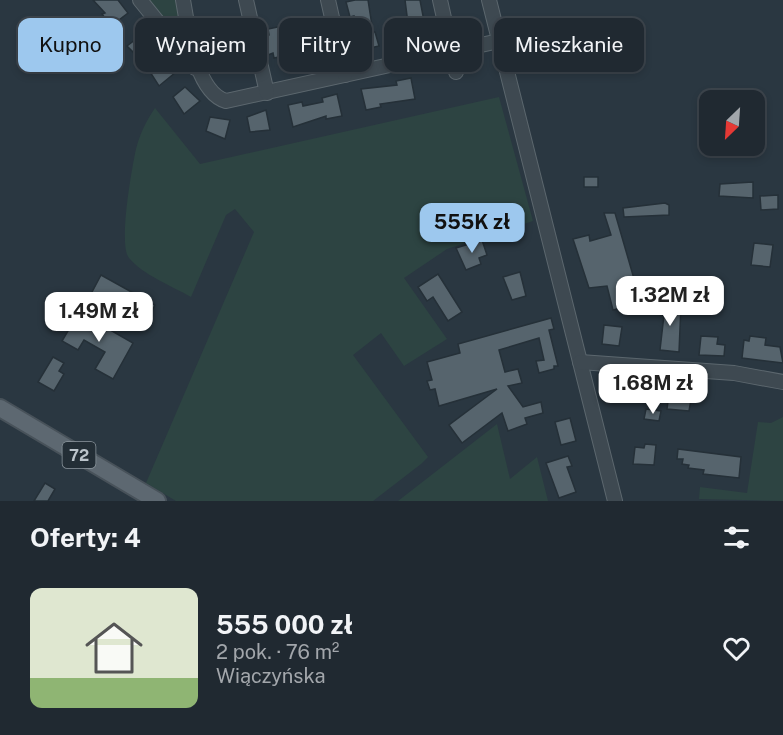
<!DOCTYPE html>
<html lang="pl">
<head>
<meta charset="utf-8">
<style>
  :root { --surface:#202931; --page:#2d353d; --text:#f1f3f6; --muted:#a2a6ab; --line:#3d454d; --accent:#9dc8ee }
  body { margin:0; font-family:"Public Sans",sans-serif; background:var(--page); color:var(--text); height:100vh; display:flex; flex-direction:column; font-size:22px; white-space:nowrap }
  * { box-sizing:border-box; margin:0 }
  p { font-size:20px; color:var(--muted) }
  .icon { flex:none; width:33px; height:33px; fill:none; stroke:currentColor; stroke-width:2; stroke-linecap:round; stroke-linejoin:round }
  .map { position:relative; height:501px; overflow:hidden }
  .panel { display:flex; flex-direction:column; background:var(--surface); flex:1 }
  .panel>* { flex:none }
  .banner { position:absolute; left:18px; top:18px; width:747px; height:54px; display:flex; gap:12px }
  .needle { width:39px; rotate:205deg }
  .tools { position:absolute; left:699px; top:90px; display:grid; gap:12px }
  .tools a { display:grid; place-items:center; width:66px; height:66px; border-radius:12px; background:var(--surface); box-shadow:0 3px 9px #0003,0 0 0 2px var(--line); font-size:30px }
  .price { position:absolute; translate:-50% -51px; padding:0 14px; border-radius:12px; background:#fff; color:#222; font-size:20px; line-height:39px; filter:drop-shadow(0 2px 3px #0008) }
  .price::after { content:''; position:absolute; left:50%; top:36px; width:18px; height:14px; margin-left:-9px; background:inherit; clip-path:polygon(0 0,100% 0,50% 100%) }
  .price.active { background:var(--accent); color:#111 }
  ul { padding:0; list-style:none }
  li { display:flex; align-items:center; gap:18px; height:150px; padding:0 30px }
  li span { display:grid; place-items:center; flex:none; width:168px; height:120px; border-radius:12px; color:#555 }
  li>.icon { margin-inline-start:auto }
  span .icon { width:72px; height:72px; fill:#fffc; stroke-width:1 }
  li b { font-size:26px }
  h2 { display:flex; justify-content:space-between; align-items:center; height:72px; padding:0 30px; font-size:26px }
  .tag { padding:0 21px; border-radius:12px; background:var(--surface); box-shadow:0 3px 9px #0003,0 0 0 2px var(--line); font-size:21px; line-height:54px }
  .tag.active { background:var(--accent); color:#111 }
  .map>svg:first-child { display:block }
  .green { fill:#2d4442 }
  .building { fill:#56646d; stroke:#253038; stroke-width:1.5 }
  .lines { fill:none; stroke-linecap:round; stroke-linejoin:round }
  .minor-casing { stroke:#5c676e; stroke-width:16 }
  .major-casing { stroke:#48525a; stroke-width:20 }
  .minor { stroke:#3e4951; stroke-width:14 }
  .major { stroke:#5d6871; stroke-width:16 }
  .labels { text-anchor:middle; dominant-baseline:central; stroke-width:4.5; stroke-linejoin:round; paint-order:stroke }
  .shield { fill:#232e36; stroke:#8d979e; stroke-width:1.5 }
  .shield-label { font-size:16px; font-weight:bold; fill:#bbc4cb }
</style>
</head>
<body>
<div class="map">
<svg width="783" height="501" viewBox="0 0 783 501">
  <rect width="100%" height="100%" fill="#2a3741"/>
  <g class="green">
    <polygon points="146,0 178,0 184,42 182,43"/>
    <path d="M 499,97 L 533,221 L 447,249 L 404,278 L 447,339 L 404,366 L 381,333 L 353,355 L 428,457 L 421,464 L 373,501 L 176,501 L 146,483 L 254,232 L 235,209 L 226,215 L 191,297 C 172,286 143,275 129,258 C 118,245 132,167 136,149 C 140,134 146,121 155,108 L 200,164 Z"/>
    <polygon points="783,417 783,501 699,499 700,487 747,493 758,422 771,423"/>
    <polygon points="497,424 510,479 537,457 548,501 398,501"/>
  </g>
  <g class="building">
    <polygon points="93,0 118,0 128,13 111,26 102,14 105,13"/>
    <polygon points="355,0 368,0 373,32 375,32 379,46 357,51 354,37 358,36 354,16 350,17 346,2"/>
    <polygon points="405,0 420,0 424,21 428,20 431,35 410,39"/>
    <polygon points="292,24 298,53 274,58 273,53 268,55 264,36 269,35 268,29"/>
    <polygon points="232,27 239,55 214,61 213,55 207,57 203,39 208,38 207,33"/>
    <polygon points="144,33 163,63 166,60 176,72 159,86 145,64 127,46"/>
    <polygon points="411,78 415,99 380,104 381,107 366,110 361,89 397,85 396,81"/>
    <polygon points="185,87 200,101 184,114 173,97"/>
    <polygon points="337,94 342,116 326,119 326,116 293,127 288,105 302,102 303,106 323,102 322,98"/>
    <polygon points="266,110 270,130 250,132 247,117"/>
    <polygon points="210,117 230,120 225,139 206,131"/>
    <rect x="584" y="177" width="14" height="10"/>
    <polygon points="753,182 753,198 719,196 720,184"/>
    <polygon points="778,195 778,209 761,210 760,196"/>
    <polygon points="665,203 669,205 669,215 624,217 623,208"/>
    <polygon points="604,213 615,213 641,303 613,310 607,286 589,288 573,239 589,235 590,241 611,235"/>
    <polygon points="482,240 487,255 479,258 481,264 466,270 456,248"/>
    <polygon points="754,243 773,245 770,267 751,265"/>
    <polygon points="520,272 526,296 512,300 503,277"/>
    <polygon points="438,274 462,312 448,321 433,297 427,301 418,287"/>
    <polygon points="101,275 155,305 145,324 91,294"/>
    <polygon points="658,303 681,305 679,352 660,350 664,315 657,314"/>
    <polygon points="79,312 133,343 113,379 95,369 105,352 84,340 78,350 62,341"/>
    <polygon points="551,318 554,329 549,330 558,366 554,366 554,369 539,373 536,361 544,360 539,338 499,350 505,372 518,369 522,383 508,386 523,407 541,402 543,413 525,418 527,424 508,431 502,413 462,443 449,425 497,389 439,406 435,389 430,390 427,381 432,380 427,362 460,353 458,344"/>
    <polygon points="604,325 622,327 619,346 602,344"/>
    <polygon points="701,336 718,337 717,344 725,345 724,356 699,355"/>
    <polygon points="750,336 766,338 765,345 780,347 783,363 742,358 744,340 749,341"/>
    <polygon points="53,357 64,363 59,371 64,374 54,391 38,382"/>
    <polygon points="631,381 644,381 643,399 621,398 622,383 631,384"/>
    <polygon points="670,386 693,389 689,411 667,409"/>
    <polygon points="646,409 661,411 659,421 644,419"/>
    <polygon points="570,418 576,441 561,445 555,422"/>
    <polygon points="645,444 656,445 654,465 633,464 635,447 644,448"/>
    <polygon points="678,449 741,457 739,478 703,474 704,470 688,468 689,465 682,464 683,459 677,459"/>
    <polygon points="568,456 572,466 567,467 576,492 559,498 546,463"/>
    <polygon points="45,483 55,489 48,501 34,501"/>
  </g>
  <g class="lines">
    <defs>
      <g id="minor">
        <polyline points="140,0 195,68"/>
        <path d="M 183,0 C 188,27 195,92 226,101 L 499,41"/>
        <polyline points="246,0 267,93"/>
        <polyline points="328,0 345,75"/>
        <polyline points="440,0 456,72"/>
        <polyline points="489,0 615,501"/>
        <polyline points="580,362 734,373 783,382"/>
      </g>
      <polyline id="major" points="0,408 157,501"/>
    </defs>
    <use href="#minor" class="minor-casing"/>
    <use href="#major" class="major-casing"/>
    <use href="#minor" class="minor"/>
    <use href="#major" class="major"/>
  </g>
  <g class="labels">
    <rect class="shield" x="62.5" y="442" width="33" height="26" rx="4.5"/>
    <g class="shield-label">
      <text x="79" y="455">72</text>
    </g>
  </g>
</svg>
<div class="tools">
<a><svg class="needle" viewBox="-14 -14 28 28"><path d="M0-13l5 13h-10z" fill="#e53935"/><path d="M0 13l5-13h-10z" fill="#a2a6ab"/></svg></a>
</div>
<b class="price active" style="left:472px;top:254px">555K zł</b>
<b class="price" style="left:670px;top:327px">1.32M zł</b>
<b class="price" style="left:99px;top:343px">1.49M zł</b>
<b class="price" style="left:653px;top:415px">1.68M zł</b>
<div class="banner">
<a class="tag active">Kupno</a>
<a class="tag">Wynajem</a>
<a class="tag">Filtry</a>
<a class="tag">Nowe</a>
<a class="tag">Mieszkanie</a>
</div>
</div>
<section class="panel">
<h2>Oferty: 4<svg class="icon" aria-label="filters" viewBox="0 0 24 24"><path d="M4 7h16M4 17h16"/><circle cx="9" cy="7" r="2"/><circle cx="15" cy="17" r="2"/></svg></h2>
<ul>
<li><span style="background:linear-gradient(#dfe7d0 75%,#8fb573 0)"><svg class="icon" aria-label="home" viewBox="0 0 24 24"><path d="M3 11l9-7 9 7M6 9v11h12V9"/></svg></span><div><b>555 000 zł</b><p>2 pok. · 76 m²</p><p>Wiączyńska</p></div><svg class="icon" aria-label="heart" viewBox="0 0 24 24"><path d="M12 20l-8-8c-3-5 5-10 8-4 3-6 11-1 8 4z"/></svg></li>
</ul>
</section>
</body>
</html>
